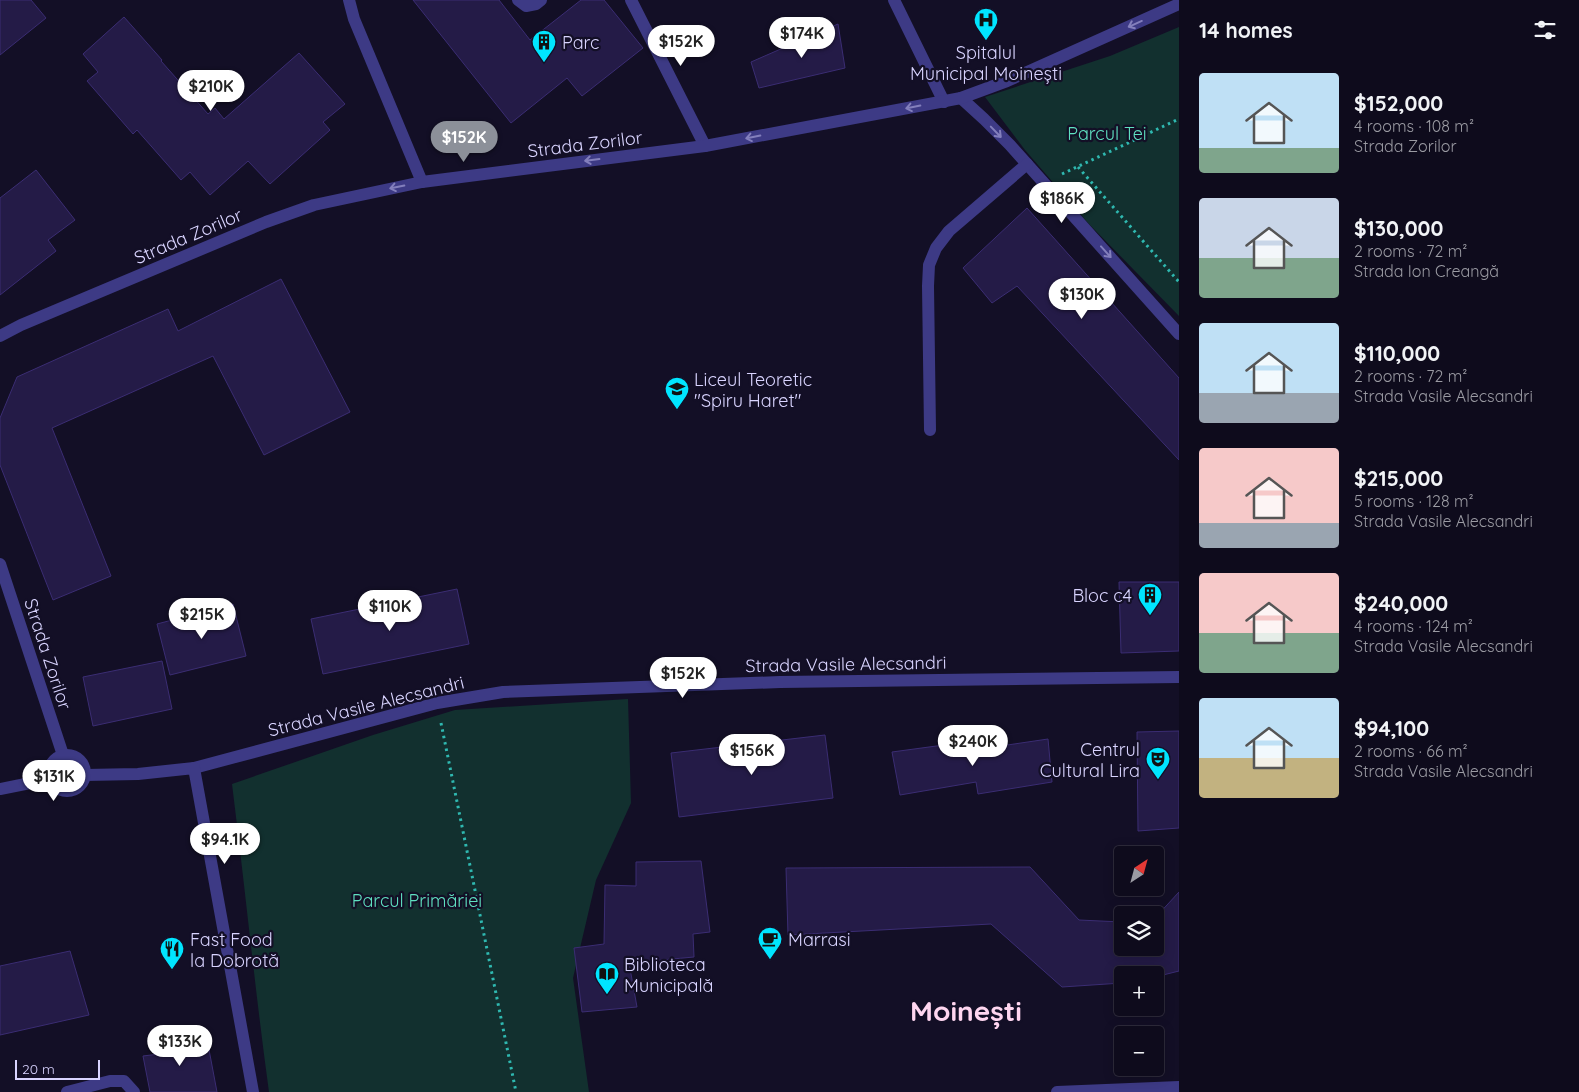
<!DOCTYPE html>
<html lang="en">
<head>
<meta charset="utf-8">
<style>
  :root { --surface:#0e0b1c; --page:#171425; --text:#f1f3f6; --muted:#9b9ba3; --line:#2e2b3b; --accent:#8c9099 }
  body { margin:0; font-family:Quicksand,sans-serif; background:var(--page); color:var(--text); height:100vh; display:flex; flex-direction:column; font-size:19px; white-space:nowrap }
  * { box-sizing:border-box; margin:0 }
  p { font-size:16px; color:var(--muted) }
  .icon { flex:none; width:28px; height:28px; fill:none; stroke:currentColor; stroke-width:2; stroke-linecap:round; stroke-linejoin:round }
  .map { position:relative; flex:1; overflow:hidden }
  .details { display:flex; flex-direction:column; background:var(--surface); width:400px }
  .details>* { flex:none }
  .needle { width:32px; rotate:36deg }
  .buttons { position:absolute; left:1114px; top:846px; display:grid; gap:10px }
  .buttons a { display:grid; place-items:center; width:50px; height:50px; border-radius:5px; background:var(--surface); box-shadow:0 2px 12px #0003,0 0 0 1px var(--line); font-size:25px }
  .scale { position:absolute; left:15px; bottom:12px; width:85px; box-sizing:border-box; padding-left:5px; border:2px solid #d9d4ff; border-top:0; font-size:14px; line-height:18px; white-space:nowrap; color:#d9d4ff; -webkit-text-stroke:4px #130f26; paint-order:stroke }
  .price { position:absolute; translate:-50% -42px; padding:0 11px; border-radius:18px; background:#fff; color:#222; font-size:16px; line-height:32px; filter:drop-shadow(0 1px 2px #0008) }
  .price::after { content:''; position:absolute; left:50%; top:30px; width:15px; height:11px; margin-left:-8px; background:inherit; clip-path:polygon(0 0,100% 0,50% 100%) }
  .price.on { background:var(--accent); color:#fff }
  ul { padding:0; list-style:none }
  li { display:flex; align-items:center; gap:15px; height:125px; padding:0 20px }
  li span { display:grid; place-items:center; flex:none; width:140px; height:100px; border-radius:5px; color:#555 }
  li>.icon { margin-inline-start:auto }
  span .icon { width:60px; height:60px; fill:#fffc; stroke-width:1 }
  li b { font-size:21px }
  h2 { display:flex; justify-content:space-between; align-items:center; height:60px; padding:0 20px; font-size:21px }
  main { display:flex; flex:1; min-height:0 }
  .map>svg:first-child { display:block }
  .green { fill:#12302f }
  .building { fill:#241b47; stroke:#3b2d73 }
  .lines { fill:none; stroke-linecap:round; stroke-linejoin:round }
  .path { stroke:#2fb8b0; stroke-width:3; stroke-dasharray:2.5 4; stroke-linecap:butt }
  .minor { stroke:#3d3a85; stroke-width:12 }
  .oneway { stroke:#837fbc }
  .labels { text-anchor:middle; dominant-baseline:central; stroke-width:4.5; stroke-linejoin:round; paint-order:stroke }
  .poi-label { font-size:18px; fill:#d9d4ff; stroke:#130f26; text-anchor:start }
  .park-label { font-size:18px; fill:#5fe0c0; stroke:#130f26 }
  .street-label { font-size:18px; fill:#d9d4ff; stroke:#130f26 }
  .town-label { font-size:28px; font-weight:bold; fill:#ffd6f0; stroke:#130f26 }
</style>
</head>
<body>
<main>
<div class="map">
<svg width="1179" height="1092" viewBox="0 0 1179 1092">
  <rect width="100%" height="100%" fill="#130f26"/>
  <g class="green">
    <polygon points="1179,27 1179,316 1088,223 1025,150 985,97 1110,56"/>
    <path d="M 628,699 L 631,803 L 596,880 L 573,978 L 589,1092 L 269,1092 C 255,990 245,887 232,784 L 373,735 L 455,710 Z"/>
  </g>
  <g class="building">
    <polygon points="0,0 31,0 46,18 0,55"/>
    <polygon points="413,0 499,0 530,40 581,0 604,0 643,48 582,96 567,78 511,123"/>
    <polygon points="124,17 162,60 161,61 208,114 215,108 224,119 299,53 345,104 323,122 330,130 270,184 248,161 210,195 190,172 181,180 137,130 133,134 87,81 98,72 83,54"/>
    <polygon points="838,24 845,68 759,88 751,62"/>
    <polygon points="36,170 75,220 48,240 56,251 0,295 0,198"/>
    <polygon points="1027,208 1179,378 1179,460 1017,286 992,303 963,268"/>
    <polygon points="281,279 350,412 264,455 213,356 52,428 111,576 53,600 0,465 0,418 17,377 168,309 178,331"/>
    <polygon points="1119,582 1179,582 1179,651 1121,653"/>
    <polygon points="457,589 469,644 323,674 311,619"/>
    <polygon points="233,604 246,656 170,675 157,624"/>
    <polygon points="162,661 172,709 93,726 83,677"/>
    <polygon points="1179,731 1179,828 1138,831 1137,732"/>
    <polygon points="825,735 833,798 679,817 671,753"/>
    <polygon points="1048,739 1052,782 978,794 976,782 900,795 892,752 966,742 967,751"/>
    <polygon points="701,861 710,932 693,934 694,957 629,963 637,1007 582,1012 574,948 604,944 605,885 636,886 636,862"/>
    <polygon points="1030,867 1079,920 1122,922 1122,948 1155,948 1155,918 1179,892 1179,971 1155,977 1155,975 1122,975 1122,983 1062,987 991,924 788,935 786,868"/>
    <polygon points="70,951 89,1015 0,1035 0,966"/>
    <polygon points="181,1033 183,1043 207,1039 217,1092 150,1092 143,1056 159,1054 157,1038"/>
  </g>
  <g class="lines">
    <g class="path">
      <polyline points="1078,167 1179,282"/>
      <polyline points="1062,174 1179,119"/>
      <polyline points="441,723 516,1092"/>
    </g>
    <g class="minor">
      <polyline points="349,0 354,19 422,182"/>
      <polyline points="518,0 526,6 536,4 541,0"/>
      <polyline points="631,0 705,146"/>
      <polyline points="894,0 944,102"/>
      <polyline points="961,98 984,119 1010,145 1179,334"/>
      <polyline points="0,336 21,325 266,222 314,205 422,182 705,146 961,98 1007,81 1179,4"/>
      <polyline points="930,430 928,286 929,265 936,248 949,231 1027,164"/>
      <polyline points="0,564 63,755"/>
      <circle cx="67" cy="773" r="18"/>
      <polyline points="194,768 437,703 503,692 780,682 1179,677"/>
      <polyline points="85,775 138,774 194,768 253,1092"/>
      <polyline points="0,789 50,779"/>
      <polyline points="67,1092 110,1081 124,1081 134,1092"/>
      <polyline points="1057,1092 1179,1087"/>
    </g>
  </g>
  <defs><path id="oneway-shaft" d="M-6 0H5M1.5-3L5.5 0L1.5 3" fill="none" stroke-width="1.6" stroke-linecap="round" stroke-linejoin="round" transform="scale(1.25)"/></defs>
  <g class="oneway">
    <use href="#oneway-shaft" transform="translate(1135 24) rotate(156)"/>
    <use href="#oneway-shaft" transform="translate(913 107) rotate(169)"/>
    <use href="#oneway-shaft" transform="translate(996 132) rotate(46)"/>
    <use href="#oneway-shaft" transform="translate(753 137) rotate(169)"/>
    <use href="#oneway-shaft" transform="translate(592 160) rotate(173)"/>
    <use href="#oneway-shaft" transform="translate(397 187) rotate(169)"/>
    <use href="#oneway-shaft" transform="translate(1106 252) rotate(48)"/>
  </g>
  <defs>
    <symbol id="hospital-pin" viewBox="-11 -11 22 30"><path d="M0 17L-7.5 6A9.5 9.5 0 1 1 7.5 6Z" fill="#00e5ff" stroke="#130f26"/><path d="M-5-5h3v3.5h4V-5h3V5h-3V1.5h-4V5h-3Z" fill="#111"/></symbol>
    <symbol id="building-pin" viewBox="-11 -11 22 30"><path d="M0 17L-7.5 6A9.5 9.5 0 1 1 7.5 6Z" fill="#00e5ff" stroke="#130f26"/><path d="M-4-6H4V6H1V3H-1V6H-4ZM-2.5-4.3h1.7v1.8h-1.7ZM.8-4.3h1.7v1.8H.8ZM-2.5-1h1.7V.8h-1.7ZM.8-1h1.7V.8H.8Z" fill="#111"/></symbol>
    <symbol id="university-pin" viewBox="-11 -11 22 30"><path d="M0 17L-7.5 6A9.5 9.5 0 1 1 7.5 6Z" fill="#00e5ff" stroke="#130f26"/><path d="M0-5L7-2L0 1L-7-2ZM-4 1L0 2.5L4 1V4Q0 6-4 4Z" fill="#111"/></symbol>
    <symbol id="theatre-pin" viewBox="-11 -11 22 30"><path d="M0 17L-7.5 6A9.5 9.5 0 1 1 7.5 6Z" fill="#00e5ff" stroke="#130f26"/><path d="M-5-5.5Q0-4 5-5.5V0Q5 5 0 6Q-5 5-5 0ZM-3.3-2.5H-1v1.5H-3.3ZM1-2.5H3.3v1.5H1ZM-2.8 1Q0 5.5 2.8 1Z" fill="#111"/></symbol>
    <symbol id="cafe-pin" viewBox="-11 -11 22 30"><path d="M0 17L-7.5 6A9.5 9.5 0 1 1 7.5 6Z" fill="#00e5ff" stroke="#130f26"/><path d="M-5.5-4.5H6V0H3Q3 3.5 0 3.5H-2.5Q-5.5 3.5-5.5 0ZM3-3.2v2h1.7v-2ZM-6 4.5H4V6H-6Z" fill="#111"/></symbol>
    <symbol id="restaurant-pin" viewBox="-11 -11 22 30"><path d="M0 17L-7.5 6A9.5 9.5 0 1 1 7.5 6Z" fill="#00e5ff" stroke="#130f26"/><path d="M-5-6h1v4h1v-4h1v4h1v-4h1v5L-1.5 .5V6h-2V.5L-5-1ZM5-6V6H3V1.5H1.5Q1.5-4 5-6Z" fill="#111"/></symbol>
    <symbol id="library-pin" viewBox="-11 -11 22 30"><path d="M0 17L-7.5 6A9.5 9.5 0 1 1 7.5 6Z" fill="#00e5ff" stroke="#130f26"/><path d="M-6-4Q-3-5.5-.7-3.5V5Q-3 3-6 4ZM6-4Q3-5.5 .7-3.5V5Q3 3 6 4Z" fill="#111"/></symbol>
  </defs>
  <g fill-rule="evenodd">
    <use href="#hospital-pin" x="972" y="6" width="28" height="38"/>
    <use href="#building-pin" x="530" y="28" width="28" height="38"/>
    <use href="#university-pin" x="663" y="375" width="28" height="38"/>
    <use href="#building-pin" x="1136" y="581" width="28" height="38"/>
    <use href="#theatre-pin" x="1144" y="745" width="28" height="38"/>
    <use href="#cafe-pin" x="756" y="925" width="28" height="38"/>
    <use href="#restaurant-pin" x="158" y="935" width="28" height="38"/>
    <use href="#library-pin" x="593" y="960" width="28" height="38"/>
  </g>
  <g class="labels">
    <g class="poi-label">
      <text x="562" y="42">Parc</text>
      <text x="986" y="52" text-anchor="middle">Spitalul<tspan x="986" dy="21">Municipal Moinești</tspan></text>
      <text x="694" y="379">Liceul Teoretic<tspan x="694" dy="21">"Spiru Haret"</tspan></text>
      <text x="1132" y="595" text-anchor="end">Bloc c4</text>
      <text x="1140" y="749" text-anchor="end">Centrul<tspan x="1140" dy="21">Cultural Lira</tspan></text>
      <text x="190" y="939">Fast Food<tspan x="190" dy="21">la Dobrotă</tspan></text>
      <text x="788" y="939">Marrasi</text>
      <text x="624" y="964">Biblioteca<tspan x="624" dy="21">Municipală</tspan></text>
    </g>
    <g class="park-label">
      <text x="1107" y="133">Parcul Tei</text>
      <text x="417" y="900">Parcul Primăriei</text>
    </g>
    <g class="street-label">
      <text transform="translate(585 144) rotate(-7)">Strada Zorilor</text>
      <text transform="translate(188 236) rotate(-23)">Strada Zorilor</text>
      <text transform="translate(48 654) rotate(72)">Strada Zorilor</text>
      <text transform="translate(846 664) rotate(-1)">Strada Vasile Alecsandri</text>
      <text transform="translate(366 706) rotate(-14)">Strada Vasile Alecsandri</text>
    </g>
    <g class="town-label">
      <text x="966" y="1010">Moinești</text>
    </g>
  </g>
</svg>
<div class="buttons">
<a><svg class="needle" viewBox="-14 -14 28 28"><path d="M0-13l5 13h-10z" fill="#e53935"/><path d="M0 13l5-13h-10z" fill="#9b9ba3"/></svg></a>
<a><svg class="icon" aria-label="layers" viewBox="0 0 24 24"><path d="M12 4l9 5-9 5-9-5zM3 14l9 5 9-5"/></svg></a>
<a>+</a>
<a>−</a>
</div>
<div class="scale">20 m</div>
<b class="price" style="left:802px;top:59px">$174K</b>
<b class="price" style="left:681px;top:67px">$152K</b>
<b class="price" style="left:211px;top:112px">$210K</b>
<b class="price on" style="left:464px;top:163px">$152K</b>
<b class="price" style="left:1062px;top:224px">$186K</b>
<b class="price" style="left:1082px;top:320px">$130K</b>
<b class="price" style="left:390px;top:632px">$110K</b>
<b class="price" style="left:202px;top:640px">$215K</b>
<b class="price" style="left:683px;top:699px">$152K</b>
<b class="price" style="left:973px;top:767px">$240K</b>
<b class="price" style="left:752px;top:776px">$156K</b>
<b class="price" style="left:54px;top:802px">$131K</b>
<b class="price" style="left:225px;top:865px">$94.1K</b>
<b class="price" style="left:180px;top:1067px">$133K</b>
</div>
<section class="details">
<h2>14 homes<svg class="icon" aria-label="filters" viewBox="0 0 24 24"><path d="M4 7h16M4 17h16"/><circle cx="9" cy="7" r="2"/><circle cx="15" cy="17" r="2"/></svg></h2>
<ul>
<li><span style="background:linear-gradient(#bfe0f5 75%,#7fa58c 0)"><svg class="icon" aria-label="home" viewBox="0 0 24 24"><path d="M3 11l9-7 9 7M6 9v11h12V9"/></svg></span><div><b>$152,000</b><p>4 rooms · 108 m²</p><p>Strada Zorilor</p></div></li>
<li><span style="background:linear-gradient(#c9d6e8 60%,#7fa58c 0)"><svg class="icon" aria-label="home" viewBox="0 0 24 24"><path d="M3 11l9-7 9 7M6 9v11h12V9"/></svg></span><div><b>$130,000</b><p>2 rooms · 72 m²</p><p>Strada Ion Creangă</p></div></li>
<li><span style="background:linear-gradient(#bfe0f5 70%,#9aa5b1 0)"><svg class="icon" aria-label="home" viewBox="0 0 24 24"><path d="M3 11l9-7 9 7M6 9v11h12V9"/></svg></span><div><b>$110,000</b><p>2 rooms · 72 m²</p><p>Strada Vasile Alecsandri</p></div></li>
<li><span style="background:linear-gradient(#f6c9c9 75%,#9aa5b1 0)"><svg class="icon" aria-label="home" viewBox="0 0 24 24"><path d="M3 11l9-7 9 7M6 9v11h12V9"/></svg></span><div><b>$215,000</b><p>5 rooms · 128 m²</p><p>Strada Vasile Alecsandri</p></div></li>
<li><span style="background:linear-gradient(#f6c9c9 60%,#7fa58c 0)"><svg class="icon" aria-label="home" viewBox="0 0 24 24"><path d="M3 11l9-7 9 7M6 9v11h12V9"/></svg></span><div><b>$240,000</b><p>4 rooms · 124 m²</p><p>Strada Vasile Alecsandri</p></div></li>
<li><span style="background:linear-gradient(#bfe0f5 60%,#c2b280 0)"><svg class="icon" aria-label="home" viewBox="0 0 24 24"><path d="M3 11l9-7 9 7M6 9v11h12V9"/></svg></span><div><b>$94,100</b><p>2 rooms · 66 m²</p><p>Strada Vasile Alecsandri</p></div></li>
</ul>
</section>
</main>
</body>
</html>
